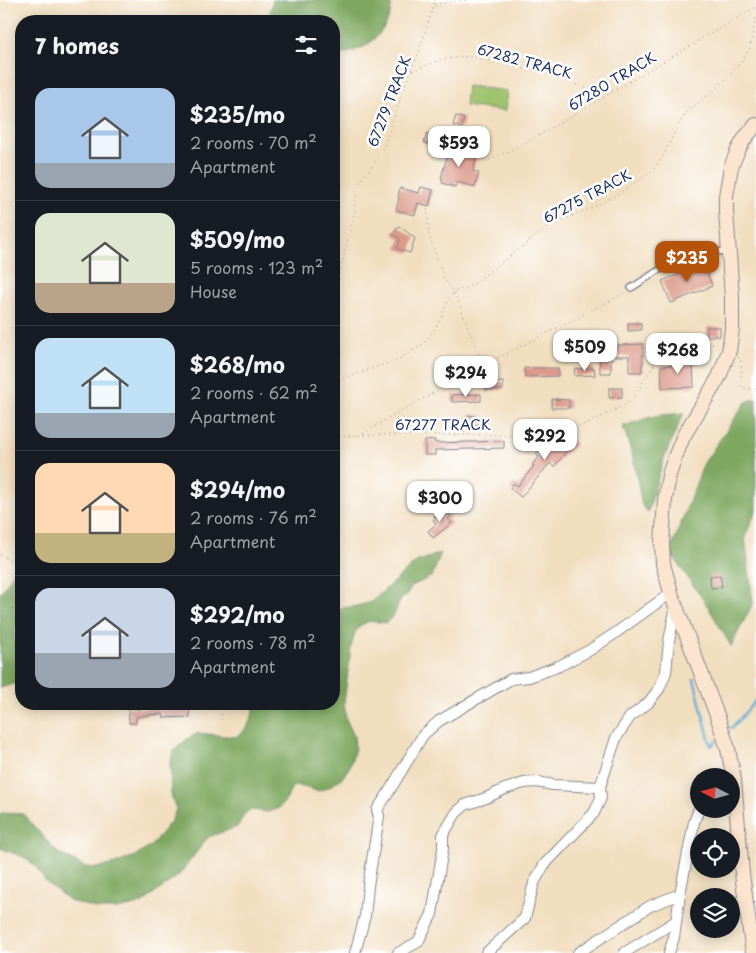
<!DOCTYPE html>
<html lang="en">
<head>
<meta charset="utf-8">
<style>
  :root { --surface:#171b24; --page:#20242c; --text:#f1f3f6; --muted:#9ea1a6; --line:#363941; --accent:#b45309 }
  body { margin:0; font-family:"Playpen Sans",sans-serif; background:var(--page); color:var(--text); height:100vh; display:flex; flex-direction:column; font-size:19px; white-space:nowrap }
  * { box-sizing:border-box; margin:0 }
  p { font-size:16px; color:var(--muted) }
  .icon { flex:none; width:28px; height:28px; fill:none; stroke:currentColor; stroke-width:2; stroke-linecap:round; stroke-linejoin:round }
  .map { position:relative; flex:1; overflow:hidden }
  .sheet { position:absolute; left:15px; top:15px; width:325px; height:695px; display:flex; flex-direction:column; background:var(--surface); border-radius:20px; box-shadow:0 2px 12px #0003 }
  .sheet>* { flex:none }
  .needle { width:32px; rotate:276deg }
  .tools { position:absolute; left:690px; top:768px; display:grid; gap:10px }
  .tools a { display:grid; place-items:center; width:50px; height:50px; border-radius:50%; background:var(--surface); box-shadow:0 2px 12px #0003; font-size:25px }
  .price { position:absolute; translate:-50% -42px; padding:0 11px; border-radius:10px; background:#fff; color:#222; font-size:16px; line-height:32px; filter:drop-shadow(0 1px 2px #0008) }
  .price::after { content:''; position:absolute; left:50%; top:30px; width:15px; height:11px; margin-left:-8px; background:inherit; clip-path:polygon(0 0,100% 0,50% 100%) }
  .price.active { background:var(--accent); color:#fff }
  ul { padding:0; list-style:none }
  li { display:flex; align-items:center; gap:15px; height:125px; padding:0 20px }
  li+li { border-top:1px solid var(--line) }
  li span { display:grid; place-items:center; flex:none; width:140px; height:100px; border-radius:15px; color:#555 }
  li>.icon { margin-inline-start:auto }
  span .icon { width:60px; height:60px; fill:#fffc; stroke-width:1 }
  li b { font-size:21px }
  h2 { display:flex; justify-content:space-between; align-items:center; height:60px; padding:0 20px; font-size:21px }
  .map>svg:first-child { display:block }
  .green { fill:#9ec26c; stroke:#5c7865 }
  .forest { fill:#7ea860; stroke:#4c6c5f }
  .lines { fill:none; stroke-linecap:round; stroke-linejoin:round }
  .stream { stroke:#57aad2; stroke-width:2.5 }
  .building { fill:#dc998a }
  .lane-casing { stroke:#86868e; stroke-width:8 }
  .street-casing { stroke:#86868e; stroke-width:12 }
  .secondary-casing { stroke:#86868e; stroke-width:16 }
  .path { stroke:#86868e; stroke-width:1; stroke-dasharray:1 4; stroke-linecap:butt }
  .lane { stroke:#fff; stroke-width:5 }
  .street { stroke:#fff; stroke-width:10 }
  .secondary { stroke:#fbe5cf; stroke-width:14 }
  .labels { text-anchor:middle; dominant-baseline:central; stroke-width:5; stroke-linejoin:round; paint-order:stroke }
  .street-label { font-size:14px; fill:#1b2f5e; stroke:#fff }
</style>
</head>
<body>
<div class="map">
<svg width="756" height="953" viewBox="0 0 756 953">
  <rect width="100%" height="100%" fill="#fff"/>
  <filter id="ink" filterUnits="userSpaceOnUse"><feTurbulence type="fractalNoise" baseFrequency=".02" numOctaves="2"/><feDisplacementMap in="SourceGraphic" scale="10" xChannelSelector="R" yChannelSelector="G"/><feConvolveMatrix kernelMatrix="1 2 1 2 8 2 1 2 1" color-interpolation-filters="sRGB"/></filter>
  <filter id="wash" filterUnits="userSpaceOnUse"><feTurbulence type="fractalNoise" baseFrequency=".0096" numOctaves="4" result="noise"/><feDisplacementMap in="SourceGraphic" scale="20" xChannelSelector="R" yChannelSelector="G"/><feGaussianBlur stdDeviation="1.12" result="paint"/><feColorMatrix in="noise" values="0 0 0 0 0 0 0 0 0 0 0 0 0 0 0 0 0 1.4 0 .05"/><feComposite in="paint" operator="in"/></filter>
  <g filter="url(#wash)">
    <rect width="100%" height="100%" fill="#f1debf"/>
    <polygon class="green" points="467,86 507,91 505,111 465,106"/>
    <g class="forest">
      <path d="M 273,0 L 390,0 C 396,17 376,42 361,48 C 352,52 343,54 334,57 L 334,21 L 268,21 Z"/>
      <polygon points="756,399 756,511 745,537 753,603 731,646 709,608 670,552 704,463 746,402"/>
      <polygon points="684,413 664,458 648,512 642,506 633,457 623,426 654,416"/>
      <path d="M 441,553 L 432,576 L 412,586 L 406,596 L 401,599 L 394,615 L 386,623 L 369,621 L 363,624 L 355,632 L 351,647 L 344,702 L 346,719 L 354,736 L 355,748 L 350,766 L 343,777 L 329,787 L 318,791 L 296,785 L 291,788 L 287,799 L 279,808 L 268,812 L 251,810 L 246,812 L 237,827 L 208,837 L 179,875 L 141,904 L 116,909 L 98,909 L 70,901 L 46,882 L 37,868 L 24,857 L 0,848 L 0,813 L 23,814 L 58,853 L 85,867 L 97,868 L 115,864 L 139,854 L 151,846 L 171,821 L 176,810 L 171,794 L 170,762 L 174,751 L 187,739 L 198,733 L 236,737 C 249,728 252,719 255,704 L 334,704 L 334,608 L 353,607 L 371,602 L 416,562 Z"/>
      <polygon points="15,571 21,572 21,616 15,630 14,643 21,644 21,682 0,688 0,594"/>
    </g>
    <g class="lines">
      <g class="stream">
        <polyline points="694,679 711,746 716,741"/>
        <polyline points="731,728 739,720 756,700"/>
      </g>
    </g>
    <g id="blocks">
      <g class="building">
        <polygon points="456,116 464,118 462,128 453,125"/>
        <polygon points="427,133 436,136 433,146 424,143"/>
        <polygon points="443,146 477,155 473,171 479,173 475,187 457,182 455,187 442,183 443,179 441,178 447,157 441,155"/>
        <polygon points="421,187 433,190 429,206 418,203 415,215 396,210 399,198 398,197 400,188 419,193"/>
        <polygon points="399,226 415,238 410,253 397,249 400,239 393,234"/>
        <polygon points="704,264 712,286 671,303 662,281"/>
        <polygon points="628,323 641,323 641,330 628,331"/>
        <rect x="707" y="327" width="13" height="9"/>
        <polygon points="643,344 643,364 642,364 642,372 629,372 629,356 611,356 611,373 600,373 599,346"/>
        <polygon points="693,359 694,387 662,388 661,366 678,365 678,360"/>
        <polygon points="524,368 558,368 558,376 525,377"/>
        <polygon points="594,368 595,375 575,376 574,369"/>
        <rect x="486" y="382" width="17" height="8"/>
        <polygon points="609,388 622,388 622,397 609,398"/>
        <polygon points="481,394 481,401 452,402 452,395"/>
        <polygon points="552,399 569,400 569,408 551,408"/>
        <polygon points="468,415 478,416 478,425 468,424"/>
        <polygon points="564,434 576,443 572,449 570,447 554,467 550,463 521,497 510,488 514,483 518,486 534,466 532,465 539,457 536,454 549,437 554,442 557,437 560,439"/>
        <polygon points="435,440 435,443 504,441 504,448 435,450 435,455 425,455 425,441"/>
        <polygon points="445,509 451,516 448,519 452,523 433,538 428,531 436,524 433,520 436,518 434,516 442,510 442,511"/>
        <polygon points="720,575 722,587 711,588 710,576"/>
        <polygon points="153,704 189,704 190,717 164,718 163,714 147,715 136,717 136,723 129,723 128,708 136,708 136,709 153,708"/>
      </g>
    </g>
  </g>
  <g filter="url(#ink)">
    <use href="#blocks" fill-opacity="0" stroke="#86868e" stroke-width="1"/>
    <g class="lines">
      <defs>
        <path id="lane" d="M 631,288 C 646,279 660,268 676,261 C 692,254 710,252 727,251"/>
        <g id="street">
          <polyline points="355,953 365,916 368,886 379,816 377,810 387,795 423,735 439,721 511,679 529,677 559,666 590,650 614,634 671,593"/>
          <polyline points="398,953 418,942 432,914 443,849 443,835 456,813 465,805 486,798 505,789 524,783 537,782 553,785 600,787 616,738 630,717 648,703 659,689 666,672 669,641 676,606"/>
          <polyline points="486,953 525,918 534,883 544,865 594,813 601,798 600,787"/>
          <polyline points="578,953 650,906 680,894 694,822 699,809"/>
          <polyline points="624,953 676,921"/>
          <polyline points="669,953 674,937 680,894"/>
        </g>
        <polyline id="secondary" points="753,953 742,874 734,779 728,749 718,718 672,596 663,564 662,543 665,500 669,475 675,457 683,437 719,377 729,351 732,329 732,297 726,211 726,196 731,167 738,150 745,138 756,125"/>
      </defs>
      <use href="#lane" class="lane-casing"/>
      <use href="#street" class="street-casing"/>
      <use href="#secondary" class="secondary-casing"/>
      <g class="path">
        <polyline points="435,6 442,3 467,0"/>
        <polyline points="412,71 440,60 469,56 552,75 587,89 601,97"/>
        <polyline points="476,167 531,140 756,7"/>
        <polyline points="427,209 429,235 442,272 445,280 454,292 483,364"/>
        <polyline points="334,294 355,211 356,189 359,184 376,161 383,148 391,127 401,95 419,52 435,0"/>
        <polyline points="738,357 741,360 742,388 756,389"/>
        <polyline points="334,382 399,359 422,345 431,334 439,322 449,299 454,292 469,287 552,224 596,206 618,194 641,179 653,170 663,156 676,129 687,112 720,85 742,61 750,48 756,14"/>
        <polyline points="363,434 388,418 484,365 614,299 625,292"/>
        <polyline points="334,437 363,435 510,435 587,424 627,404 633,398 653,366 667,353 679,348 717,344"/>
        <polyline points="0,555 21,564"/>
        <polyline points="0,625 21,597"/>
        <polyline points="0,669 21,665"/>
        <polyline points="219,704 222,720"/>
      </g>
      <use href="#lane" class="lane"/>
      <use href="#street" class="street"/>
      <use href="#secondary" class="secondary"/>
    </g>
  </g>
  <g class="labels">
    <g class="street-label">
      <text transform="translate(525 61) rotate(15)">67282 TRACK</text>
      <text transform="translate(612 81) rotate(-31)">67280 TRACK</text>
      <text transform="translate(389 101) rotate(-69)">67279 TRACK</text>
      <text transform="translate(587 196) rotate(-28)">67275 TRACK</text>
      <text x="443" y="424">67277 TRACK</text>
    </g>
  </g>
</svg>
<div class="tools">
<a><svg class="needle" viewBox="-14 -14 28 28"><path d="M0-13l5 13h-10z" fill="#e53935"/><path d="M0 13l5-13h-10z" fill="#9ea1a6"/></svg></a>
<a><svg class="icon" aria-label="locate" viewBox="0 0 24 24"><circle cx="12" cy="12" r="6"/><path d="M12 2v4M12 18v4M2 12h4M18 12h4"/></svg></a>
<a><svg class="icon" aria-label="layers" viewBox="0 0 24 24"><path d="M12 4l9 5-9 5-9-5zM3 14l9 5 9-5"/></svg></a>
</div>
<b class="price" style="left:459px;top:168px">$593</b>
<b class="price active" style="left:687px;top:283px">$235</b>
<b class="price" style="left:585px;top:372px">$509</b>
<b class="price" style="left:678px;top:375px">$268</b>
<b class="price" style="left:466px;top:398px">$294</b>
<b class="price" style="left:545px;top:461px">$292</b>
<b class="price" style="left:440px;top:523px">$300</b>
<section class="sheet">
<h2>7 homes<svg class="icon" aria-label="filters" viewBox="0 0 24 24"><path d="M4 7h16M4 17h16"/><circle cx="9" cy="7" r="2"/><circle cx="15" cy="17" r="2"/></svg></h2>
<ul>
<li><span style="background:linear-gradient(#a9c7e8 75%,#9aa5b1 0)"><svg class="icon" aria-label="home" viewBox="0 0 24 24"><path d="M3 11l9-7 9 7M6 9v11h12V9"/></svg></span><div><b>$235/mo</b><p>2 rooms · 70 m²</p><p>Apartment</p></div></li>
<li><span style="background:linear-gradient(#dfe7d0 70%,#b9a48a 0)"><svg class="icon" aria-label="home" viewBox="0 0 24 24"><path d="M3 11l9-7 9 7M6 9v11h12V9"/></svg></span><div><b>$509/mo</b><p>5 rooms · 123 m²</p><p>House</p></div></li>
<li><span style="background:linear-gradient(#bfe0f5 75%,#9aa5b1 0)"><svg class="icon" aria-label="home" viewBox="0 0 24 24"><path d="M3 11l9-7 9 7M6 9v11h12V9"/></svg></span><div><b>$268/mo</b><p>2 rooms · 62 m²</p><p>Apartment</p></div></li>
<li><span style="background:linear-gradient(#ffd9b3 70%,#c2b280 0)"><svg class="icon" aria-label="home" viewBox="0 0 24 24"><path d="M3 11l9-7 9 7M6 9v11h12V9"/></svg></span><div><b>$294/mo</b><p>2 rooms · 76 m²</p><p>Apartment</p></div></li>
<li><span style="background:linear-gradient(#c9d6e8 65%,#9aa5b1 0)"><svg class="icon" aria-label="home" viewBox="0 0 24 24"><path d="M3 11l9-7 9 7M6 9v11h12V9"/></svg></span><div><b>$292/mo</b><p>2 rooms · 78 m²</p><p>Apartment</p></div></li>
</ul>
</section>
</div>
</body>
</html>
